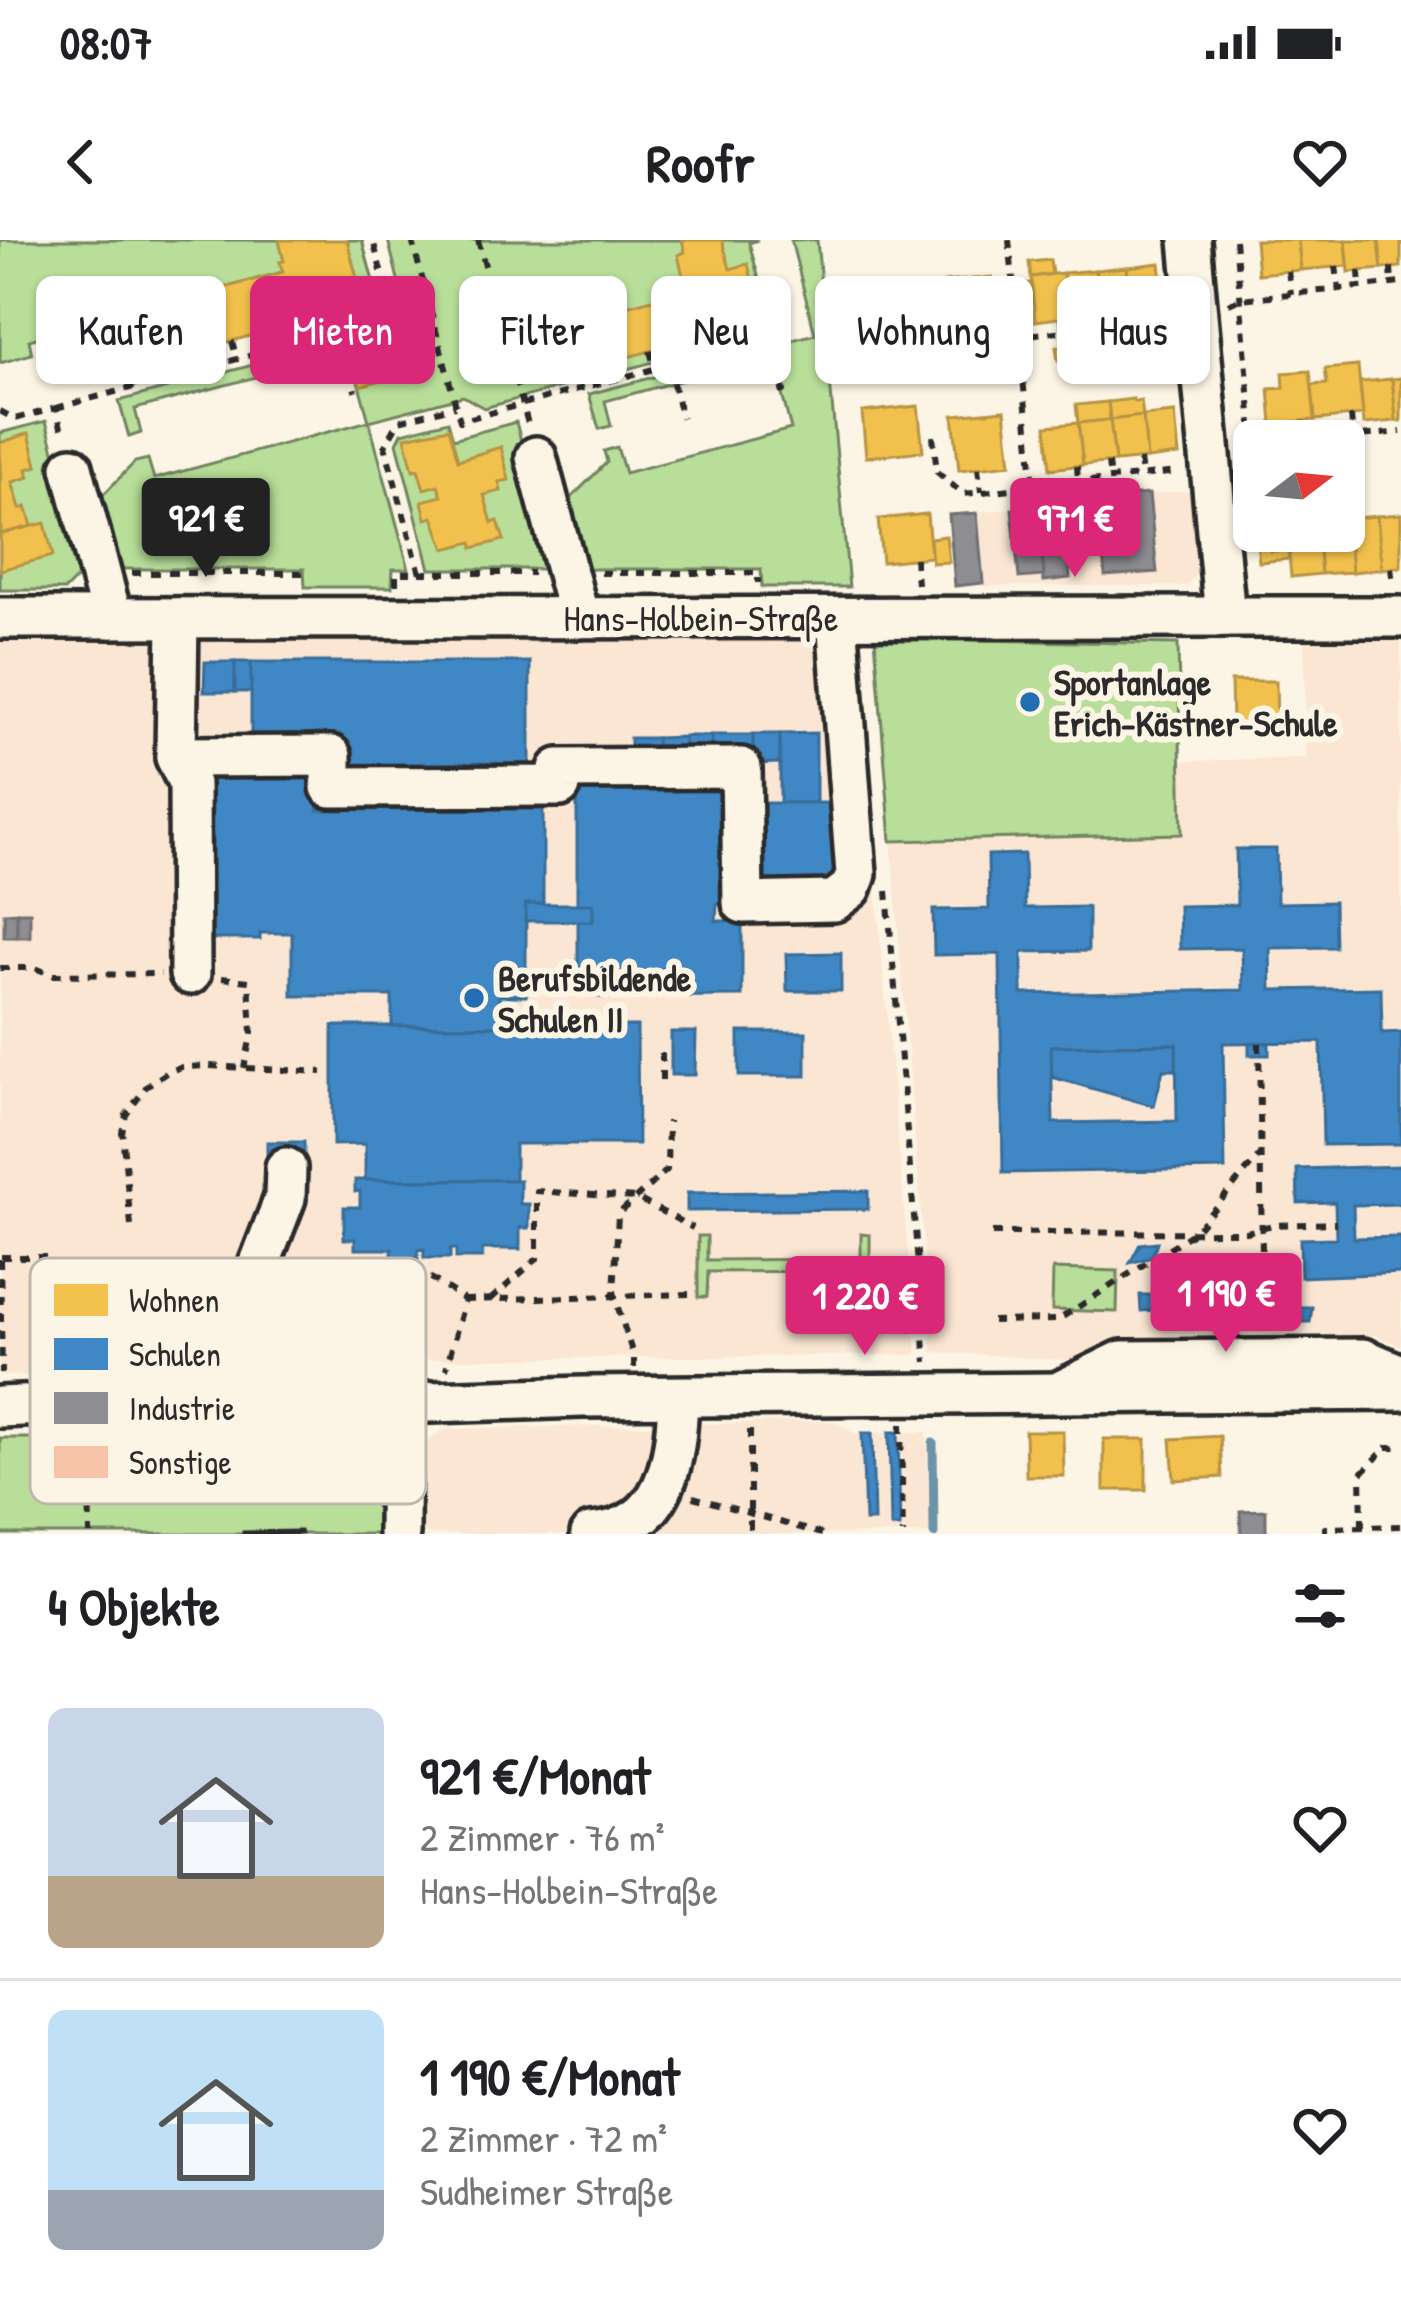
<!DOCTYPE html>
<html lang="de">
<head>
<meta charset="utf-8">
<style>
  :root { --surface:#fff; --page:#f2f2f2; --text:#202124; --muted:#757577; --line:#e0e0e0; --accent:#db2777 }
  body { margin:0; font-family:"Patrick Hand",sans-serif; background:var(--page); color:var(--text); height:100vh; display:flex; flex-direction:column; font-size:45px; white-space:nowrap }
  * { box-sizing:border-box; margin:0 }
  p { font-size:39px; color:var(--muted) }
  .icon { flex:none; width:66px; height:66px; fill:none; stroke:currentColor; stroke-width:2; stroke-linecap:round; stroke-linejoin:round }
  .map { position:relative; height:1294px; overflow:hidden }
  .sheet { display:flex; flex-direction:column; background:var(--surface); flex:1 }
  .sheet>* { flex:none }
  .hud { position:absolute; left:36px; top:36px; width:1329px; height:108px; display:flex; gap:24px }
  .needle { width:78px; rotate:74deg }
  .controls { position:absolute; left:1233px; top:180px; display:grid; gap:24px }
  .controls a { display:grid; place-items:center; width:132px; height:132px; border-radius:18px; background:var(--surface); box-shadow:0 3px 9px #0004; font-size:60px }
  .price { position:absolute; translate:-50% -102px; padding:0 27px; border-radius:12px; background:var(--accent); color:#fff; font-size:39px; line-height:78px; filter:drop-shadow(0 3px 6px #0008) }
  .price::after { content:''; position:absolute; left:50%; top:72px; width:36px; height:27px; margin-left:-18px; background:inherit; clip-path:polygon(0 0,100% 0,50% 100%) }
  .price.selected { background:#222; color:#fff }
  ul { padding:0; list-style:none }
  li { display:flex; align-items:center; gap:36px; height:300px; padding:0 48px }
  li+li { border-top:3px solid var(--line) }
  li span { display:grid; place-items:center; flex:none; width:336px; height:240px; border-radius:18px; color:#555 }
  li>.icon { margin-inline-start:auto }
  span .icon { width:144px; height:144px; fill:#fffc; stroke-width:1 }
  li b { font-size:51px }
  h2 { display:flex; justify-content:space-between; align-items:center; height:144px; padding:0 48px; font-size:51px }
  .pill { padding:0 42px; border-radius:18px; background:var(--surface); box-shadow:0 3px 9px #0004; font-size:42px; line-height:108px }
  .pill.selected { background:var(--accent); color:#fff }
  .status { display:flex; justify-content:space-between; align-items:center; height:84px; padding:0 60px; background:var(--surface); direction:ltr }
  .status svg { height:33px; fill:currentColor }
  header { display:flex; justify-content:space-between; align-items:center; height:156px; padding:0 48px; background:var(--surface); font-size:54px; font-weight:800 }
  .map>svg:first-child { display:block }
  .built { fill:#fae6d3 }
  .green { fill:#b8de99; stroke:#728462; stroke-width:3 }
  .homes { fill:#f2c14e; stroke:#b69444; stroke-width:3 }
  .schools { fill:#3f88c5; stroke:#396c97; stroke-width:3; fill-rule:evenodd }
  .industry { fill:#8d8d92; stroke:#707073; stroke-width:3 }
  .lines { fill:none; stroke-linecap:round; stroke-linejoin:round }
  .stream { stroke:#6c93a7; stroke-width:9 }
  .building { fill:#f7c3a9; stroke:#2b2b2b; stroke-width:3 }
  .minor-casing { stroke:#2b2b2b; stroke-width:48 }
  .path { stroke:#2b2b2b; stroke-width:6; stroke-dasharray:9 9; stroke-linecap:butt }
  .minor { stroke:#fcf5e5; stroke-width:39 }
  .poi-dot { fill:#1f6fb2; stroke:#fcf5e5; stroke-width:4.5 }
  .labels { text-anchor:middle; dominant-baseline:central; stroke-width:12; stroke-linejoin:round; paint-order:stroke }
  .street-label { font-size:36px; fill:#2b2b2b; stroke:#fcf5e5 }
  .poi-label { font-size:36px; font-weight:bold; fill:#2b2b2b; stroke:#fcf5e5; text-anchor:start }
  .key { fill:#fcf5e5; stroke:#bdb8ad; stroke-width:3 }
  .key-label { font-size:33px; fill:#2b2b2b }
</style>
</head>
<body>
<div class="status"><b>08:07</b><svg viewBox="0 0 49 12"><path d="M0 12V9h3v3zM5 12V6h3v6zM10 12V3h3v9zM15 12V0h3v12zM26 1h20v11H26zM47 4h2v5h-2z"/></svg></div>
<header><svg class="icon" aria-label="back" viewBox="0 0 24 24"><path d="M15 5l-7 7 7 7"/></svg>Roofr<svg class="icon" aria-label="heart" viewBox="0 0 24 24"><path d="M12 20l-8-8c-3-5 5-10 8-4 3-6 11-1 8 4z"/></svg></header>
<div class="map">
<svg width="1401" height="1294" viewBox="0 0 1401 1294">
  <rect width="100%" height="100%" fill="#fcf5e5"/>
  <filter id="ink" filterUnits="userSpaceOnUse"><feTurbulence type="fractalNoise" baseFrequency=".00833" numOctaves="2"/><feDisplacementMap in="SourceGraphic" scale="24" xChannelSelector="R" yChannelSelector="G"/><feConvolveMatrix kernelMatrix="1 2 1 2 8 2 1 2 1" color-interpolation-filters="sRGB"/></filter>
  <g filter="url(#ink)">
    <g class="built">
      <polygon points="1193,250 1200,328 1187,346 955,346 949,275"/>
      <polygon points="875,398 1178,404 1182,521 1306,518 1304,399 1401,402 1401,1106 1375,1095 1131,1096 1068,1120 932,1112"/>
      <polygon points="854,400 917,1115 213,1121 160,1133 0,1136 0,401"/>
      <polygon points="833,1181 854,1193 927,1192 929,1294 413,1294 412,1212 444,1189"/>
    </g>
    <g class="green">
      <polygon points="0,0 279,0 284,21 280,22 283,32 29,100 32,114 0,123"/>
      <polygon points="347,0 362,0 373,41 366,68 319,80 306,94 258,107 252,88 281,81 277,65 358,46"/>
      <polygon points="388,0 758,0 749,3 768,72 727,102 484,168 463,156 369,181 409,329 393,329 392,347 305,347 304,329 112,329 95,263 135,222 148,219 154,239 369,181 350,112 135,169 141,193 129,197 119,161 409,83"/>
      <polygon points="791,0 817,0 849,347 762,347 761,329 580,329 563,266 607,222 604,211 617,207 625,233 791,189 772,116 605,161 611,186 599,189 589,154 815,94"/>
      <polygon points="207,101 212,119 157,134 152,115"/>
      <polygon points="46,181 86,329 65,350 0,350 0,290 2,294 31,286 26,268 20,269 12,242 29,237 27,229 37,226 28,194 0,203 0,193"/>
      <polygon points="448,181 453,199 516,182 555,329 430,329 397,203 402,193"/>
      <polygon points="875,398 1178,404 1182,594 891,601"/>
      <polygon points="861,994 870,995 870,1056 862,1056 862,1032 850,1031 708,1032 707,1057 698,1057 698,996 707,996 707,1020 861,1019"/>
      <polygon points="1053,1029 1118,1031 1117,1072 1052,1070"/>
      <polygon points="1184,1034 1227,1035 1227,1068 1184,1068"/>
      <polygon points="296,1188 297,1194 372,1193 381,1209 381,1294 0,1294 0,1198 96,1198 102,1190"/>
    </g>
    <g class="homes">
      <polygon points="279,0 347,0 359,46 277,65 269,36 283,32 280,22 284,21"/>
      <polygon points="682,0 722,0 730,29 748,24 760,69 726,78 725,73 680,86 671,54 682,51 679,41 684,40 678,15 685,12"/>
      <polygon points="1255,0 1298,0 1301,30 1258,34"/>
      <polygon points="1298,0 1346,0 1348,26 1301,30"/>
      <polygon points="1346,0 1379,0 1382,29 1349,32"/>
      <polygon points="1379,0 1401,0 1401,27 1382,29"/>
      <polygon points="1050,20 1052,34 1031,37 1029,22"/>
      <polygon points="1160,23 1164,67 1132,71 1127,27"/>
      <polygon points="1127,27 1132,71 1100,74 1095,30"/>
      <polygon points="1095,30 1100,74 1067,77 1063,33"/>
      <polygon points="1063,33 1067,77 1035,81 1031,37"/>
      <polygon points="269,36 281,81 252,88 254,95 209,107 207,101 180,108 168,63"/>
      <polygon points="992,37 996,78 948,83 944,42"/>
      <polygon points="1031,43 1033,64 1021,65 1018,44"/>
      <polygon points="906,49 911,94 859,99 855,54"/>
      <polygon points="671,54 684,102 613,121 599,73"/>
      <polygon points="168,63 180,108 152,115 154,122 107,135 105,128 79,135 67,90"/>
      <polygon points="599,73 613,121 541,140 529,92"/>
      <polygon points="1133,98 1134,108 1120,110 1119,99"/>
      <polygon points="1119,99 1120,110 1105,111 1103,101"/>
      <polygon points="1100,104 1103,124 1088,125 1086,105"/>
      <polygon points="1069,106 1071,119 1058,121 1056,107"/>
      <polygon points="1358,126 1363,175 1315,180 1312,145 1327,144 1325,129"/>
      <polygon points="383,127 386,139 360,146 357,134"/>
      <polygon points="1310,131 1315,180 1272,184 1269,149 1284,148 1283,133"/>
      <polygon points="1401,138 1401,181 1396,181 1392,139"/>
      <polygon points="1392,139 1396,181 1364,184 1360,142"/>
      <polygon points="1133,159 1134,162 1141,161 1143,176 1110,180 1108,162"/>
      <polygon points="1108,162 1110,180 1078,183 1076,165"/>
      <polygon points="918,166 923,211 866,217 862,172"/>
      <polygon points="1005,170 1011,224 959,230 953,175"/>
      <polygon points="1175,173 1179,215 1147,219 1143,176"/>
      <polygon points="1143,176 1147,219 1115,222 1110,180"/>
      <polygon points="1110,180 1115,222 1083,225 1078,183"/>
      <polygon points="1078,183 1083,225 1050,229 1046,186"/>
      <polygon points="449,188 458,220 501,207 509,240 499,242 501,251 484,255 492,283 498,281 504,300 473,308 472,302 445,309 433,277 426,279 422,261 442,256 438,245 424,249 418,229 413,230 405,197"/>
      <polygon points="29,193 37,226 27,229 29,237 12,242 20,269 26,267 32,286 1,294 0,203"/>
      <polygon points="927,274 931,317 882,322 878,279"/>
      <polygon points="1401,274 1401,327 1382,329 1377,276"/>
      <polygon points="1377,276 1382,329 1352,332 1347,279"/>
      <polygon points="1344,279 1347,279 1352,332 1321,334 1317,291 1344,291"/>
      <polygon points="45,283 53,316 0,330 0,290 1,294"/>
      <polygon points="1256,291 1269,291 1271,311 1288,310 1289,319 1259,322"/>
      <polygon points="1269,291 1287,291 1288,310 1271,311"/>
      <polygon points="1287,291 1317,291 1321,334 1291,337"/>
      <polygon points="946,296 949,322 932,323 930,298"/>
      <polygon points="1231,441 1276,441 1277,484 1232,484"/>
      <polygon points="1025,1191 1063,1191 1064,1236 1026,1236"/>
      <polygon points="1220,1196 1222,1237 1174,1240 1171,1199"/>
      <rect x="1104" y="1199" width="42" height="51"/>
    </g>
    <g class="schools">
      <polygon points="205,422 235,422 235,452 204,452"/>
      <rect x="235" y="422" width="16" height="30"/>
      <polygon points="251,422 530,422 530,534 338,534 251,500"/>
      <polygon points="753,494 780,494 780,523 753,524"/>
      <polygon points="780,494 816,493 816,563 780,563"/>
      <polygon points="712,495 753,495 753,511 713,511 712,515"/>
      <polygon points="684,496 711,496 712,515 684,515"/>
      <polygon points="684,497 684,514 655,515 656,498"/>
      <rect x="630" y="498" width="26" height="16"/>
      <polygon points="577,537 726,537 726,664 717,664 716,681 742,681 742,756 593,757 593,751 578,751 578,681 593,681 593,664 577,665"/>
      <polygon points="210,539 318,539 318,570 543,569 543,664 526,664 526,756 499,756 499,786 392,786 392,756 292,756 292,693 260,693 260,699 211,699"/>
      <polygon points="757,563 835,563 836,642 757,642"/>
      <path d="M 1236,609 L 1276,609 L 1277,663 L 1334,662 L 1335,707 L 1270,708 L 1271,750 L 1381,748 L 1382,793 L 1401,792 L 1401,904 L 1323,905 L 1321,802 L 1223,803 L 1225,929 L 1003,933 L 1000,714 L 934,715 L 933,670 L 989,669 L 988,615 L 1024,614 L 1025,668 L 1088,667 L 1088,711 L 1022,712 L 1022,754 L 1243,750 L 1242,708 L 1180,709 L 1179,666 L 1237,665 ZM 1176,804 L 1177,881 L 1053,883 L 1051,806 Z"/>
      <polygon points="526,664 593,664 593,681 525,681"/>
      <polygon points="841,713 841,751 787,751 786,714"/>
      <polygon points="333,786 637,786 638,904 515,904 515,940 365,940 365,904 333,905"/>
      <polygon points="671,792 696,792 695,835 671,835"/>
      <rect x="739" y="792" width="67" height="44"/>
      <rect x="1249" y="803" width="20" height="12"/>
      <polygon points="1176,804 1176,830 1163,830 1154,866 1052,837 1051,806"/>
      <rect x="267" y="902" width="37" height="20"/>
      <polygon points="1401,926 1401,964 1353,965 1354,998 1401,997 1401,1033 1301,1037 1300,999 1336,998 1335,962 1298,963 1297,929"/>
      <polygon points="355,940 520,940 520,964 529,964 529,988 520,988 520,1009 482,1009 482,1018 456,1018 456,1009 450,1009 450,1018 424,1018 424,1009 418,1010 418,1018 392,1018 392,1009 355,1009 355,999 344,999 344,967 360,967 360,951 355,952"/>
      <polygon points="868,951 868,969 687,971 687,953"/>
      <polygon points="1157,1002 1152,1017 1130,1023 1140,1004"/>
      <polygon points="1140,1055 1152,1055 1156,1070 1141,1071"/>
      <polygon points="1278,1059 1291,1060 1290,1070 1278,1074"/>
      <polygon points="1300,1067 1312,1067 1310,1082 1294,1082"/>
      <polygon points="889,1192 898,1192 900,1287 891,1287"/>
      <polygon points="862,1193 872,1193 874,1281 865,1281"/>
    </g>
    <g class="industry">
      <polygon points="1149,254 1157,332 1105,336 1098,258"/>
      <polygon points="1063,262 1070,338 1044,341 1037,264"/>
      <polygon points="1037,267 1044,336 1019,338 1012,269"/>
      <polygon points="977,273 983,343 955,346 949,275"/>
      <polygon points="17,672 17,697 4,697 4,673"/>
      <rect x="17" y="672" width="13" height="25"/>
      <polygon points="1266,1270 1266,1294 1241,1294 1240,1271"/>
    </g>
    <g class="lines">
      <polyline class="stream" points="933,1203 934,1294"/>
    </g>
    <polygon class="building" points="300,1291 301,1294 243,1294 243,1292"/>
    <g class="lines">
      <defs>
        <g id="minor">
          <polyline points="1190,0 1225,377"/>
          <polyline points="536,217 579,378"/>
          <polyline points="72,227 112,378"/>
          <polyline points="0,378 1401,377"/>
          <polyline points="178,378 176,517 189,544 190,734"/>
          <polyline points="176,517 331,516 331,547 560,546 559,529 741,528 743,663 834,661 851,648 856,634 837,378"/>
          <polyline points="1063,1150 1122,1121 1363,1119 1401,1135"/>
          <polyline points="247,1161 251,1046 285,958 286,928"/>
          <polyline points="0,1167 154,1160 400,1163 583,1157 1401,1150"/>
          <polyline points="399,1294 400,1163"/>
          <path d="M 591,1294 C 668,1289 676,1218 678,1157"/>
        </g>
      </defs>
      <use href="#minor" class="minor-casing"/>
      <g class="path">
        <polyline points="412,0 460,181 769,98 784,151 774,153"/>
        <polyline points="478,0 528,184"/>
        <polyline points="1009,0 1034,247"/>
        <polyline points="1235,0 1254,206 1243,207"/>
        <polyline points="1336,26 1339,49"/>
        <polyline points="1391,28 1392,44"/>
        <polyline points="1288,31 1291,54"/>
        <polyline points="1359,31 1360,47"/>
        <polyline points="1229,64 1240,59 1401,43"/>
        <polyline points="1125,71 1126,85"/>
        <polyline points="1093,75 1094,88"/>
        <polyline points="1062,78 1063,91"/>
        <polyline points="353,89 359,110 345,114 355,151"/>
        <polyline points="232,101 237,119"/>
        <polyline points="906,107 1165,81"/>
        <polyline points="650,111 655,129"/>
        <polyline points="668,125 682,178"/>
        <polyline points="130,128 135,147"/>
        <polyline points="577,130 582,148"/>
        <polyline points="56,168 393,77 373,0"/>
        <polyline points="0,171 15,179 56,168 63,195"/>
        <polyline points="1351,176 1353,197"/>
        <polyline points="1302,181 1304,201"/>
        <polyline points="933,196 937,232 963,254 1178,232"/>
        <polyline points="1310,201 1401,192"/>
        <polyline points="1140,220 1142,235"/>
        <polyline points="1108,223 1110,239"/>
        <polyline points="1077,226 1078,242"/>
        <polyline points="978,228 981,252"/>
        <polyline points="915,318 917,344"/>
        <polyline points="1391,328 1393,343"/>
        <polyline points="132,333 300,333 300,344"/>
        <polyline points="420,333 385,206 399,181 455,166"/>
        <polyline points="601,333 758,333 758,343"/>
        <polyline points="396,345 396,333 533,333"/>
        <polyline points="887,651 926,1122"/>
        <polyline points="0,728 35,728 53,735 161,734"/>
        <polyline points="222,738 249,741 252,792 244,828"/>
        <polyline points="1259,803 1263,1086"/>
        <polyline points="662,813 662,843"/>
        <polyline points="131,986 122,892 126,875 146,847 169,831 182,827 210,826 322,832"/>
        <polyline points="992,993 1247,992 1272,985 1336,983"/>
        <polyline points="1,1017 52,1017"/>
        <polyline points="0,1019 2,1133"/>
        <polyline points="292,1027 335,1027 350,1041 431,1038 465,1060 446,1129"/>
        <polyline points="51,1040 107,1043 137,1040"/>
        <polyline points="491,1059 537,1019 537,951 636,958 693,988"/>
        <polyline points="465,1060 689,1054"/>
        <polyline points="992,1081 1058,1080 1194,992 1260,915"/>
        <polyline points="634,1128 634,1118 614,1055 618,974 667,930 668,881"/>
        <polyline points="901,1184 903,1294"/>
        <polyline points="750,1190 750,1294"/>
        <polyline points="89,1234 90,1294"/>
        <polyline points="693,1257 822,1294"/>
        <polyline points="1362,1287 1361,1234 1387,1207 1401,1207"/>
        <polyline points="1325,1294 1325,1288 1401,1286"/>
      </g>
      <use href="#minor" class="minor"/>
    </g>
  </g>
  <g class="poi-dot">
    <circle cx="1030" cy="462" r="12"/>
    <circle cx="474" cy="758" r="12"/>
  </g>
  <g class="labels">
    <g class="street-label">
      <text x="701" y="377">Hans-Holbein-Straße</text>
    </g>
    <g class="poi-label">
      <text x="1054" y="441">Sportanlage<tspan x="1054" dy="41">Erich-Kästner-Schule</tspan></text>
      <text x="498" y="737">Berufsbildende<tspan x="498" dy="41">Schulen II</tspan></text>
    </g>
  </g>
  <rect x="30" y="1018" width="396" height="246" rx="18" class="key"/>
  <rect x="54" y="1044" width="54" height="32" fill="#f2c14e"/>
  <rect x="54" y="1098" width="54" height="32" fill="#3f88c5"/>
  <rect x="54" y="1152" width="54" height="32" fill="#8d8d92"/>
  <rect x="54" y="1206" width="54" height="32" fill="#f7c3a9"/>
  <g class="key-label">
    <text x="129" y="1072">Wohnen</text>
    <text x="129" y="1126">Schulen</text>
    <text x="129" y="1180">Industrie</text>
    <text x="129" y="1234">Sonstige</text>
  </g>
</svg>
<div class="controls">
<a><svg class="needle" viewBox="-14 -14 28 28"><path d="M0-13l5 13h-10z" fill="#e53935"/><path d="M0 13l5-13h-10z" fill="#757577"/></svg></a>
</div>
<b class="price selected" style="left:206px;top:340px">921 €</b>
<b class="price" style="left:1075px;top:340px">971 €</b>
<b class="price" style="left:1226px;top:1115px">1 190 €</b>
<b class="price" style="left:865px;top:1118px">1 220 €</b>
<div class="hud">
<a class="pill">Kaufen</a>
<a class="pill selected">Mieten</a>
<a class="pill">Filter</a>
<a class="pill">Neu</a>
<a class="pill">Wohnung</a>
<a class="pill">Haus</a>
</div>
</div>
<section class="sheet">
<h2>4 Objekte<svg class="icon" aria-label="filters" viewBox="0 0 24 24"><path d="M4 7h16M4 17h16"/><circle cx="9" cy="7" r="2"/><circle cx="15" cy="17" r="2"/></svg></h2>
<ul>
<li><span style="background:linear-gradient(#c9d6e8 70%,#b9a48a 0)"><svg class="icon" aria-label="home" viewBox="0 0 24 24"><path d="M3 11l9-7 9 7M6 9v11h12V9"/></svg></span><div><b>921 €/Monat</b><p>2 Zimmer · 76 m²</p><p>Hans-Holbein-Straße</p></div><svg class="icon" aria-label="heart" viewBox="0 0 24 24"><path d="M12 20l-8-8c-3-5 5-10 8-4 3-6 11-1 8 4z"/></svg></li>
<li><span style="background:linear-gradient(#bfe0f5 75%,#9aa5b1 0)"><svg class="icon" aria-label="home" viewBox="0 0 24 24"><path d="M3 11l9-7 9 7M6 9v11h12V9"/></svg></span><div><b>1 190 €/Monat</b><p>2 Zimmer · 72 m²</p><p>Sudheimer Straße</p></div><svg class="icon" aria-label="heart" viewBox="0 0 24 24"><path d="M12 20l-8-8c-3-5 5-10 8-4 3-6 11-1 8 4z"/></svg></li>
</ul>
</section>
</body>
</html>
